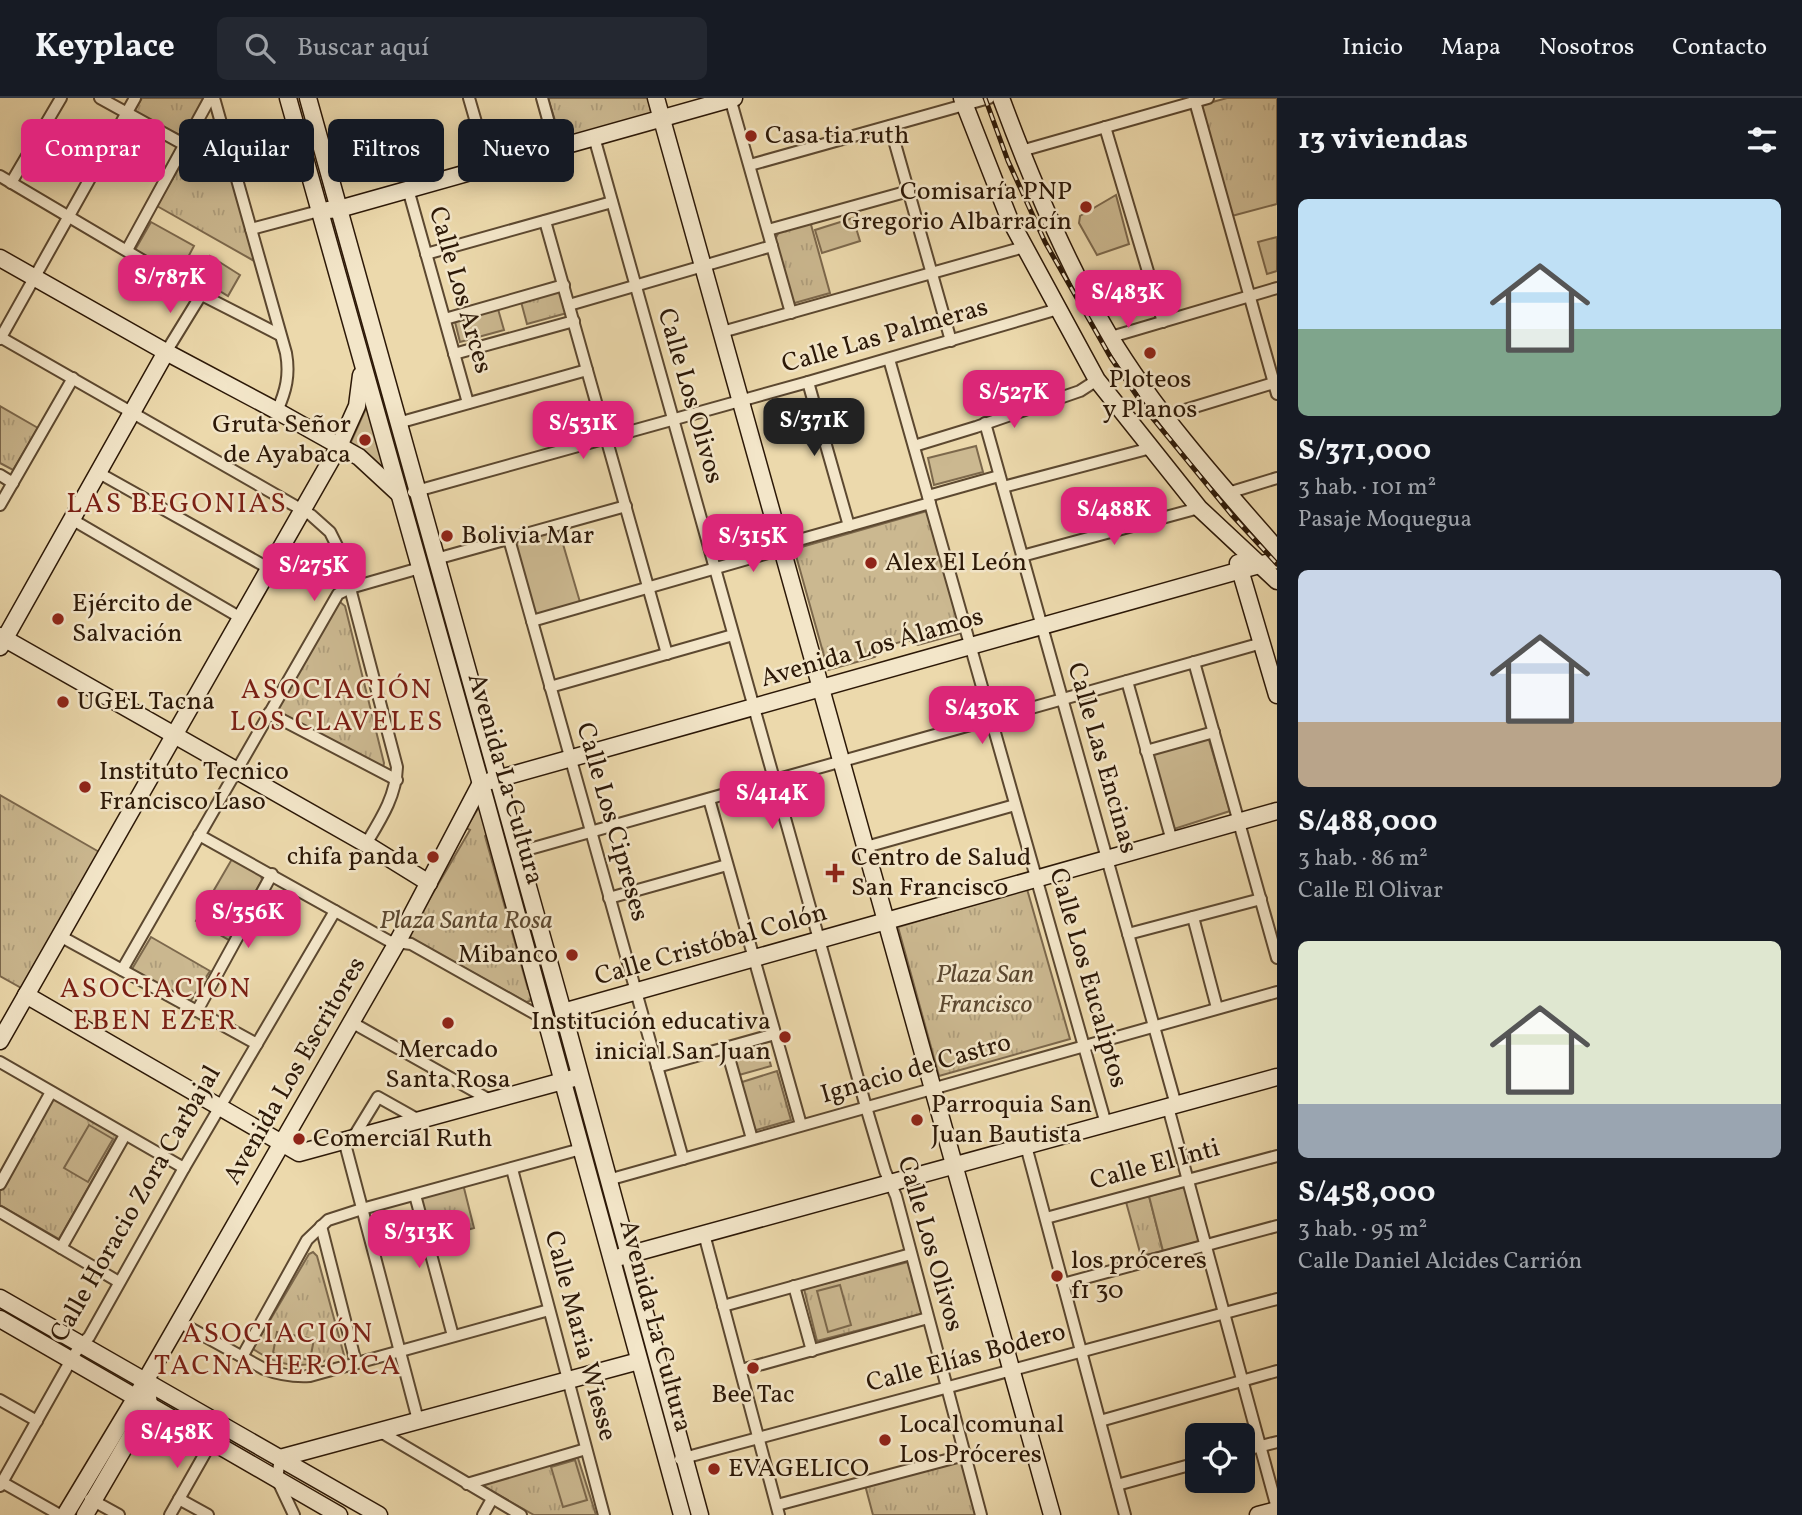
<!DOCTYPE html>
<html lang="es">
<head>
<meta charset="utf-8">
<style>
  :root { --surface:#171b24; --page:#242831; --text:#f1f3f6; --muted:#9ea1a6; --line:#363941; --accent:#db2777 }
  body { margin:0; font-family:Vollkorn,serif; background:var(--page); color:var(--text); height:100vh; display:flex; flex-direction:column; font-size:26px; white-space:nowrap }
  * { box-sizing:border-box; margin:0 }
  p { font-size:23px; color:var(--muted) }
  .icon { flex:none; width:38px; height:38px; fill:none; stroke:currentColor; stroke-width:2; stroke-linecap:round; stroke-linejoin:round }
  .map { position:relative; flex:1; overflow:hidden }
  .sheet { display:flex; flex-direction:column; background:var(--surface); width:525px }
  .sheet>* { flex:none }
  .hud { position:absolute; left:21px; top:21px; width:665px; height:63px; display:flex; gap:14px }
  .buttons { position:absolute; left:1185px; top:1325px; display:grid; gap:14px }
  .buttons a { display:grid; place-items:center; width:70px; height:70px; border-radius:10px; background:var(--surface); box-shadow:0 4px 18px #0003; font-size:35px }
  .price { position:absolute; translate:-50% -60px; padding:0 16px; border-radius:14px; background:var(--accent); color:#fff; font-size:23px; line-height:46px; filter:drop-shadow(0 2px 4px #0008) }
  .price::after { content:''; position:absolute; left:50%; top:42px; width:21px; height:16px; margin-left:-10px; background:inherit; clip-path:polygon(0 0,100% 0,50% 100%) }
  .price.on { background:#222; color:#fff }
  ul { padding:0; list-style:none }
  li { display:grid; align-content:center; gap:14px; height:371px; padding:0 21px }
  li span { display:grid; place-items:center; height:217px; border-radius:10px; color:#555 }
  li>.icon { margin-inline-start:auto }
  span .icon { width:126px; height:126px; fill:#fffc; stroke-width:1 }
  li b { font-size:30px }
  h2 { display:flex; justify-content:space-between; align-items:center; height:84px; padding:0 21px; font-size:30px }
  .pill { padding:0 24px; border-radius:10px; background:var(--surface); box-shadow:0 4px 18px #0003; font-size:24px; line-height:63px }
  .pill.on { background:var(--accent); color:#fff }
  header { display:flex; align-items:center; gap:42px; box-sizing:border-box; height:98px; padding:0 35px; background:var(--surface); border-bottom:2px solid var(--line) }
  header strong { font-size:33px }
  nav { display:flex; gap:38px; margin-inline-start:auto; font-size:24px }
  .search { width:490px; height:63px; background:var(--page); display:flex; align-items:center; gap:18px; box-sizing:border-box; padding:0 24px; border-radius:10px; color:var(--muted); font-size:26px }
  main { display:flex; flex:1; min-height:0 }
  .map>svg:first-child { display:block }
  .grass { fill:url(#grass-dots); stroke:#7c684c; stroke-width:2 }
  .park { fill:url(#park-tufts); stroke:#7c684c; stroke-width:2 }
  .pitch { fill:#cbb890; stroke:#7c684c; stroke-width:2 }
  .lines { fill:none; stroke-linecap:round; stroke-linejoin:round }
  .street-casing { stroke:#5c4830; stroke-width:14 }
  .secondary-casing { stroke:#2c1807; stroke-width:19 }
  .street { stroke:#f3e6c9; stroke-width:10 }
  .secondary { stroke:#f3e6c9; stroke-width:16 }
  .rail-casing { stroke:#2c1807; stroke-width:5 }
  .rail { stroke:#f3e6c9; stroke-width:2.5; stroke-dasharray:8; stroke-linecap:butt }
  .poi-dot { fill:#8f2418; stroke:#f3e6c9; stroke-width:2.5 }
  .labels { text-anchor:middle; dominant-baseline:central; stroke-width:5; stroke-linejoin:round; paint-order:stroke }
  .poi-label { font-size:26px; fill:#2c1807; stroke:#f3e6c9; text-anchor:start }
  .street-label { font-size:26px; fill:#2c1807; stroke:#f3e6c9 }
  .park-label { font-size:26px; font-style:italic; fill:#5c4830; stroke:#f3e6c9 }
  .neighbourhood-label { font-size:28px; letter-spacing:2px; fill:#7a1f14; stroke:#f3e6c9 }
</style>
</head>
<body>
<header>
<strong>Keyplace</strong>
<div class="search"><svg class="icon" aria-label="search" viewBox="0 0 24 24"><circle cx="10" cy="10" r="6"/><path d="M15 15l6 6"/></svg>Buscar aquí</div>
<nav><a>Inicio</a><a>Mapa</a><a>Nosotros</a><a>Contacto</a></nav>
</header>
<main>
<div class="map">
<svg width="1277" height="1417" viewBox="0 0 1277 1417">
  <defs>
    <pattern id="grass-dots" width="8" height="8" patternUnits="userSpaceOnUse" patternTransform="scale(1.75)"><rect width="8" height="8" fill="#cbb890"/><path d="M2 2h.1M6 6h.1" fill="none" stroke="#ae9d7b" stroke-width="1.8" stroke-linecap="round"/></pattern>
    <pattern id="park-tufts" width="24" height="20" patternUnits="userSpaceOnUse" patternTransform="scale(1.75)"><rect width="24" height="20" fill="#cbb890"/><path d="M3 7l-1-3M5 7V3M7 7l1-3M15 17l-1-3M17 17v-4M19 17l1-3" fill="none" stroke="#ae9d7b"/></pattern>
  </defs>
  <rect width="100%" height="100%" fill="#ecd9ac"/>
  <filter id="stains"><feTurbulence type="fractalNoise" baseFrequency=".00286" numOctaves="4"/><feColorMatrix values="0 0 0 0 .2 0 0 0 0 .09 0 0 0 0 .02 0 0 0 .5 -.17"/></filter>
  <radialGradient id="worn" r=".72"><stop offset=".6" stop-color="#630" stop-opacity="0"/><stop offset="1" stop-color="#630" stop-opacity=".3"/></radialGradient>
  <polygon class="grass" points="492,691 495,694 572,970 571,972 568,973 489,692"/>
  <g class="park">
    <polygon points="142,0 205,0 184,39 133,15"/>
    <polygon points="548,0 648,0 651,14 648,18 561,42"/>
    <polygon points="1227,0 1277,0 1277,106 1228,119 1198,8"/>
    <polygon points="206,23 216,24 256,164 157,108"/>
    <polygon points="333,119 408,386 403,386 329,123"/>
    <polygon points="810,123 830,195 791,206 774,143 780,132"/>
    <polygon points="560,188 567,215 527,226 520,200"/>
    <polygon points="0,308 38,330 13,372 0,365"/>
    <polygon points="367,308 388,372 384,376 350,346"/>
    <polygon points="413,402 489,671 487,674 484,674 409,406"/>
    <polygon points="927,413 930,415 961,535 918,547 908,542 881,549 875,559 828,572 795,454 798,450"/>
    <polygon points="340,504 345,508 384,665 383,670 275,617 274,610 334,506"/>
    <polygon points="0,697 101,755 23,891 0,878"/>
    <polygon points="479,709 488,735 485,738 528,891 530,891 532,896 530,903 526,904 411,840 409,836 470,732 466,730"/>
    <polygon points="1027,791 1070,941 939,978 898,829"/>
    <polygon points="151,839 210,873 190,904 132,871"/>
    <polygon points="777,973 791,1022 753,1033 739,985"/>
    <polygon points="54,999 118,1037 59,1141 0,1107 0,1093"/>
    <polygon points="463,1086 474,1130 428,1143 417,1099"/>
    <polygon points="1149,1098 1163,1153 1141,1158 1126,1104"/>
    <path d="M 313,1154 L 317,1158 L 344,1257 C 307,1269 287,1274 253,1251 L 309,1156 Z"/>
    <polygon points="908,1164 922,1216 817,1243 804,1191"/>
    <polygon points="577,1357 596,1417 534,1417 481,1387"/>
    <polygon points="961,1361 976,1417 873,1417 865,1387"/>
  </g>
  <g class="pitch">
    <polygon points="1116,97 1129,146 1097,157 1079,125 1080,118"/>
    <polygon points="853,120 860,143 822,155 815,132"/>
    <polygon points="151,124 194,148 179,176 135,152"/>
    <polygon points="1277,139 1277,173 1267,176 1258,144"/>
    <polygon points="210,158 240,177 228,198 197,179"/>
    <polygon points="498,211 504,232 460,244 455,224"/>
    <polygon points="976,348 983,374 934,387 928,360"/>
    <polygon points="555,433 560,436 580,504 535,518 514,449 516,444"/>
    <polygon points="1206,640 1209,642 1230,713 1174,731 1152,659 1154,656"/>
    <polygon points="232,761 261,777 262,782 229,842 196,823"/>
    <polygon points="766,949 771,968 739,977 733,958"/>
    <polygon points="89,1027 113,1041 88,1084 64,1070"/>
    <polygon points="1185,1089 1200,1143 1163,1153 1149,1098"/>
    <polygon points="840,1187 851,1227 828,1234 817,1193"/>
    <polygon points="277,1234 314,1241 310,1262 273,1255"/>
    <polygon points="575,1362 587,1402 563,1409 551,1369"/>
  </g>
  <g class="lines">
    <defs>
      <g id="street">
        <polyline points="100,0 185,47"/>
        <path d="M 214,0 L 286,255 C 290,277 286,293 277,313"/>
        <polyline points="469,0 489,69"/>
        <polyline points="542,0 556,50"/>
        <polyline points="730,0 791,215"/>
        <polyline points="1194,0 1277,296"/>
        <polyline points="890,28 951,243"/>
        <polyline points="1105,29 1163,224"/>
        <polyline points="594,39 866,1009 885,1073 896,1098 981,1417"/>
        <polyline points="1021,53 1208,0"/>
        <polyline points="750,67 989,0"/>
        <polyline points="0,78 196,194 280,237"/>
        <polyline points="11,85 61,0"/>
        <polyline points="408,91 468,305"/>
        <polyline points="545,123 667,556"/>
        <polyline points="251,131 319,113"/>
        <polyline points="768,132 909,93"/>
        <polyline points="127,152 210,0"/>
        <polyline points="426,156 612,104"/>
        <polyline points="569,207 772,148"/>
        <polyline points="445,221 564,187"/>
        <polyline points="722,234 1024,149"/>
        <path d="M 0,239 L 311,417 L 330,434 L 341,456 L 397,669 C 396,698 381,721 366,746"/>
        <polyline points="1111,239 1277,190"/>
        <polyline points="0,241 135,0"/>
        <polyline points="166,254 201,197"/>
        <polyline points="454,256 574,223"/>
        <polyline points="889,261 1106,1026"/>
        <polyline points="808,284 849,428"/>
        <polyline points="1165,318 1277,284"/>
        <polyline points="398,325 587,272"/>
        <polyline points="985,325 1176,1007"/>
        <polyline points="914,348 976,329 1080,293 1097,282"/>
        <polyline points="99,375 270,471"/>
        <polyline points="0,377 13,385"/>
        <polyline points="1003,389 1151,350"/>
        <polyline points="413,394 808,284 1058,211"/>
        <polyline points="1228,395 1277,380"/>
        <polyline points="928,398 999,378"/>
        <polyline points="0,407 73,280"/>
        <polyline points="73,422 241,520"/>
        <polyline points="509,441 683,1061"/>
        <polyline points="781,447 930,405"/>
        <polyline points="1022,458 1199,410"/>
        <polyline points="436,461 626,408"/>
        <polyline points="532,523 782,451"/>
        <polyline points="1194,564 1277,860"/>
        <polyline points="1127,583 1172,743"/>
        <polyline points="550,589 733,537"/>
        <polyline points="269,615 397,682"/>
        <polyline points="1146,653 1214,634"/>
        <polyline points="709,701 801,1027"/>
        <polyline points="199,737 389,843 411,846 546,922"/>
        <polyline points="866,749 1015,707"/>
        <polyline points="519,754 1262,545"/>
        <polyline points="609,800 727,767"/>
        <polyline points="1193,819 1217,910"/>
        <polyline points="1128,836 1261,801"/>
        <polyline points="60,838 257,946"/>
        <polyline points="122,872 338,496 350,490 420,470"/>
        <polyline points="197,913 272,776"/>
        <polyline points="351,924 490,1002"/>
        <polyline points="726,949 752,1041"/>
        <polyline points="0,964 184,1070"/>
        <polyline points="657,969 775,936"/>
        <polyline points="1168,1009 1277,1410"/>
        <polyline points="353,1040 378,999 419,1022"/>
        <polyline points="344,1042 418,1322"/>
        <polyline points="1026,1048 1125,1417"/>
        <polyline points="512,1071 604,1417"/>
        <polyline points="608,1082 1277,894"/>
        <polyline points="0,1086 51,994"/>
        <polyline points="415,1097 453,1238"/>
        <polyline points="0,1114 119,1184"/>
        <polyline points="1046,1120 1277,1058"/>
        <polyline points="321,1128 356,1265"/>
        <polyline points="704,1136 779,1417"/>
        <polyline points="61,1150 125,1037"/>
        <polyline points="1063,1186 1277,1128"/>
        <polyline points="794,1188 812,1253"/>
        <polyline points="723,1208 911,1156"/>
        <path d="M 179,1224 L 264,1271 C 280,1277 293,1279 310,1278 L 549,1212"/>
        <polyline points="242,1259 307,1142 328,1122 362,1111 581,1051"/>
        <polyline points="741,1272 928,1220"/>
        <polyline points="0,1302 37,1323"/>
        <polyline points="1100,1323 1277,1273"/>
        <polyline points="379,1333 521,1417"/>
        <polyline points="1242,1353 1277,1344"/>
        <polyline points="280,1360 277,1381 294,1417"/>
        <polyline points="680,1361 1277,1201"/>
        <polyline points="0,1383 60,1417"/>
        <polyline points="467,1386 586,1351"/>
        <polyline points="1117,1387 1197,1365"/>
        <polyline points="0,1388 71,1262 81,1246 89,1239 184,1070 335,813"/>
        <polyline points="90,1401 119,1417"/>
        <polyline points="179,1401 208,1417"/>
        <polyline points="777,1407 965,1357"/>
        <polyline points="170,1417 212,1343"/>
        <polyline points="483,1417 492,1401"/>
      </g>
      <g id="secondary">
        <polyline points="288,0 486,704 682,1417"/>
        <polyline points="308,0 563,914 700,1417"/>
        <polyline points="656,0 1052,1417"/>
        <polyline points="962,0 1009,120 1097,282 1199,410 1277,483"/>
        <path d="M 1001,0 C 1031,81 1065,163 1109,237 C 1156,315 1217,383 1277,451"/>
        <polyline points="328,112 339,111 734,0"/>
        <polyline points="0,160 166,254 277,313 359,359 399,396"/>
        <polyline points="1238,465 1277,597"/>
        <polyline points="0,538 366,746 429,785"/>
        <polyline points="0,549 166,254"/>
        <polyline points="490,683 1277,462"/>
        <polyline points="26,897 299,1055 574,980"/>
        <polyline points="563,914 1277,713"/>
        <polyline points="0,943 339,348 357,308 361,277"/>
        <polyline points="620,1159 1277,979"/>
        <polyline points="0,1200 379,1417"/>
        <polyline points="0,1221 339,1417"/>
        <polyline points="280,1360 639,1263"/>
        <polyline points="65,1417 136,1299 398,843 481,685"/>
        <polyline points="85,1417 149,1307 148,1299"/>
        <polyline points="1258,1417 1277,1412"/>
      </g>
    </defs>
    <use href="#street" class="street-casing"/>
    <use href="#secondary" class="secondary-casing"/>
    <use href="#street" class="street"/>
    <use href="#secondary" class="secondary"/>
    <defs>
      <polyline id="rail" points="985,0 1008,63 1045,144 1111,260 1150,317 1231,416 1277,466"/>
    </defs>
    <use href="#rail" class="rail-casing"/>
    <use href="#rail" class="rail"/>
  </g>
  <g class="poi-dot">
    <circle cx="751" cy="38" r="7"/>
    <circle cx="1086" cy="109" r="7"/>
    <circle cx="1150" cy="255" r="7"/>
    <circle cx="365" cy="342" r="7"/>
    <circle cx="447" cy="438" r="7"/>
    <circle cx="871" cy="465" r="7"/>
    <circle cx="58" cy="521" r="7"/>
    <circle cx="63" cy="604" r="7"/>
    <circle cx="85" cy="689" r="7"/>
    <circle cx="433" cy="759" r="7"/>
    <path d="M831.5 764.5h7v7h7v7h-7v7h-7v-7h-7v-7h7z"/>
    <circle cx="572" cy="857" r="7"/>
    <circle cx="448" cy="925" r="7"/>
    <circle cx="785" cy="939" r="7"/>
    <circle cx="917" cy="1022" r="7"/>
    <circle cx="299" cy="1041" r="7"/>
    <circle cx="1057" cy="1178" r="7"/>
    <circle cx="753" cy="1270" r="7"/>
    <circle cx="885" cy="1342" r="7"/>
    <circle cx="714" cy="1371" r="7"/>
  </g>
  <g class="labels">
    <g class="poi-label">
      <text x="765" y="38">Casa tia ruth</text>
      <text x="1072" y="94" text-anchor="end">Comisaría PNP<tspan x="1072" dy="30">Gregorio Albarracín</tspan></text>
      <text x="1150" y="282" text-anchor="middle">Ploteos<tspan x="1150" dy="30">y Planos</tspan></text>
      <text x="351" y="327" text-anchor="end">Gruta Señor<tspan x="351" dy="30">de Ayabaca</tspan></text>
      <text x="461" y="438">Bolivia Mar</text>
      <text x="885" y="465">Alex El León</text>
      <text x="72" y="506">Ejército de<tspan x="72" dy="30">Salvación</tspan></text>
      <text x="77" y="604">UGEL Tacna</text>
      <text x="99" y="674">Instituto Tecnico<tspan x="99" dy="30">Francisco Laso</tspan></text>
      <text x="419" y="759" text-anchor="end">chifa panda</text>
      <text x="851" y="760">Centro de Salud<tspan x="851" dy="30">San Francisco</tspan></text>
      <text x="558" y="857" text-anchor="end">Mibanco</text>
      <text x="771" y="924" text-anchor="end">Institución educativa<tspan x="771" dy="30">inicial San Juan</tspan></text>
      <text x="448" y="952" text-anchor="middle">Mercado<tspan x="448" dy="30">Santa Rosa</tspan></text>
      <text x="931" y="1007">Parroquia San<tspan x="931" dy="30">Juan Bautista</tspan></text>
      <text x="313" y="1041">Comercial Ruth</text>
      <text x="1071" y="1163">los próceres<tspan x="1071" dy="30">f1 30</tspan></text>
      <text x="753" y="1297" text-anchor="middle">Bee Tac</text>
      <text x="899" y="1327">Local comunal<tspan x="899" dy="30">Los Próceres</tspan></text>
      <text x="728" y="1371">EVAGELICO</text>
    </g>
    <g class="street-label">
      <text transform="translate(460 192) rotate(74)">Calle Los Arces</text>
      <text transform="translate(885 238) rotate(-16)">Calle Las Palmeras</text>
      <text transform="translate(690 298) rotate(74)">Calle Los Olivos</text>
      <text transform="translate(872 550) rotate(-16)">Avenida Los Álamos</text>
      <text transform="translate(1102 660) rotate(74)">Calle Las Encinas</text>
      <text transform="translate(505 681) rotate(74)">Avenida La Cultura</text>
      <text transform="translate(612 724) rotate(74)">Calle Los Cipreses</text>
      <text transform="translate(711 847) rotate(-16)">Calle Cristóbal Colón</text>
      <text transform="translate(1088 880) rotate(74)">Calle Los Eucaliptos</text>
      <text transform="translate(916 971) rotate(-16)">Ignacio de Castro</text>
      <text transform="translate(295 973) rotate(-60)">Avenida Los Escritores</text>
      <text transform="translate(1155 1067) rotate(-15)">Calle El Inti</text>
      <text transform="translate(136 1106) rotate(-60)">Calle Horacio Zora Carbajal</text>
      <text transform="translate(930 1146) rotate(74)">Calle Los Olivos</text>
      <text transform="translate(655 1228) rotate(75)">Avenida La Cultura</text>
      <text transform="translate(580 1238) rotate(75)">Calle Maria Wiesse</text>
      <text transform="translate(966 1260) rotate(-15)">Calle Elías Bodero</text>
    </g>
    <g class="park-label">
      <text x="466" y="823">Plaza Santa Rosa</text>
      <text x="985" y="877">Plaza San<tspan x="985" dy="30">Francisco</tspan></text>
    </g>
    <g class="neighbourhood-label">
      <text x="177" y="406">LAS BEGONIAS</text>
      <text x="337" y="592">ASOCIACIÓN<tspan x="337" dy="32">LOS CLAVELES</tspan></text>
      <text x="156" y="891">ASOCIACIÓN<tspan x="156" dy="32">EBEN EZER</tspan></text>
      <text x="278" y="1236">ASOCIACIÓN<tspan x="278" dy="32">TACNA HEROICA</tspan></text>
    </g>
  </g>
  <rect width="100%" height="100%" filter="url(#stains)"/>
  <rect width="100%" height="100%" fill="url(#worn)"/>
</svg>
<div class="buttons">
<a><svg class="icon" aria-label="locate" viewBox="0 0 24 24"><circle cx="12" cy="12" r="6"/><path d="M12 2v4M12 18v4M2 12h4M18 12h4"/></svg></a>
</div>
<b class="price" style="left:170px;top:217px">S/787K</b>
<b class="price" style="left:1128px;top:232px">S/483K</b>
<b class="price" style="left:1014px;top:332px">S/527K</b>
<b class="price on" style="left:814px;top:360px">S/371K</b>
<b class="price" style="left:583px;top:363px">S/531K</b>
<b class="price" style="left:1114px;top:449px">S/488K</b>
<b class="price" style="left:753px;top:476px">S/315K</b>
<b class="price" style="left:314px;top:505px">S/275K</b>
<b class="price" style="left:982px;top:648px">S/430K</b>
<b class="price" style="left:772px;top:733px">S/414K</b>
<b class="price" style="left:248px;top:852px">S/356K</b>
<b class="price" style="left:419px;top:1172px">S/313K</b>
<b class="price" style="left:177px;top:1372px">S/458K</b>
<div class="hud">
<a class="pill on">Comprar</a>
<a class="pill">Alquilar</a>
<a class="pill">Filtros</a>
<a class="pill">Nuevo</a>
</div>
</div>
<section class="sheet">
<h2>13 viviendas<svg class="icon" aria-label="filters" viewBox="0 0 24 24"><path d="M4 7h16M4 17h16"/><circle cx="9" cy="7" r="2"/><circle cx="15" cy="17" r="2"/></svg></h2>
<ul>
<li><span style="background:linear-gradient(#bfe0f5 60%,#7fa58c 0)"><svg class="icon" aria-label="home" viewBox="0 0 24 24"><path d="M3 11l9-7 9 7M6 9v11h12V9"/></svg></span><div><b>S/371,000</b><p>3 hab. · 101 m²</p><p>Pasaje Moquegua</p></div></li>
<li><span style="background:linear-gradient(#c9d6e8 70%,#b9a48a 0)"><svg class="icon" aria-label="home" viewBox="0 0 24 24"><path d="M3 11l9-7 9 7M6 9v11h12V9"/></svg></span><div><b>S/488,000</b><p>3 hab. · 86 m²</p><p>Calle El Olivar</p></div></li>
<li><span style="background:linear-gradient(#dfe7d0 75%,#9aa5b1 0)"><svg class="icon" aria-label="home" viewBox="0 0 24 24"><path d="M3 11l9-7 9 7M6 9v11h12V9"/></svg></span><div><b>S/458,000</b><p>3 hab. · 95 m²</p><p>Calle Daniel Alcides Carrión</p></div></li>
</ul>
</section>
</main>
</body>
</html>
